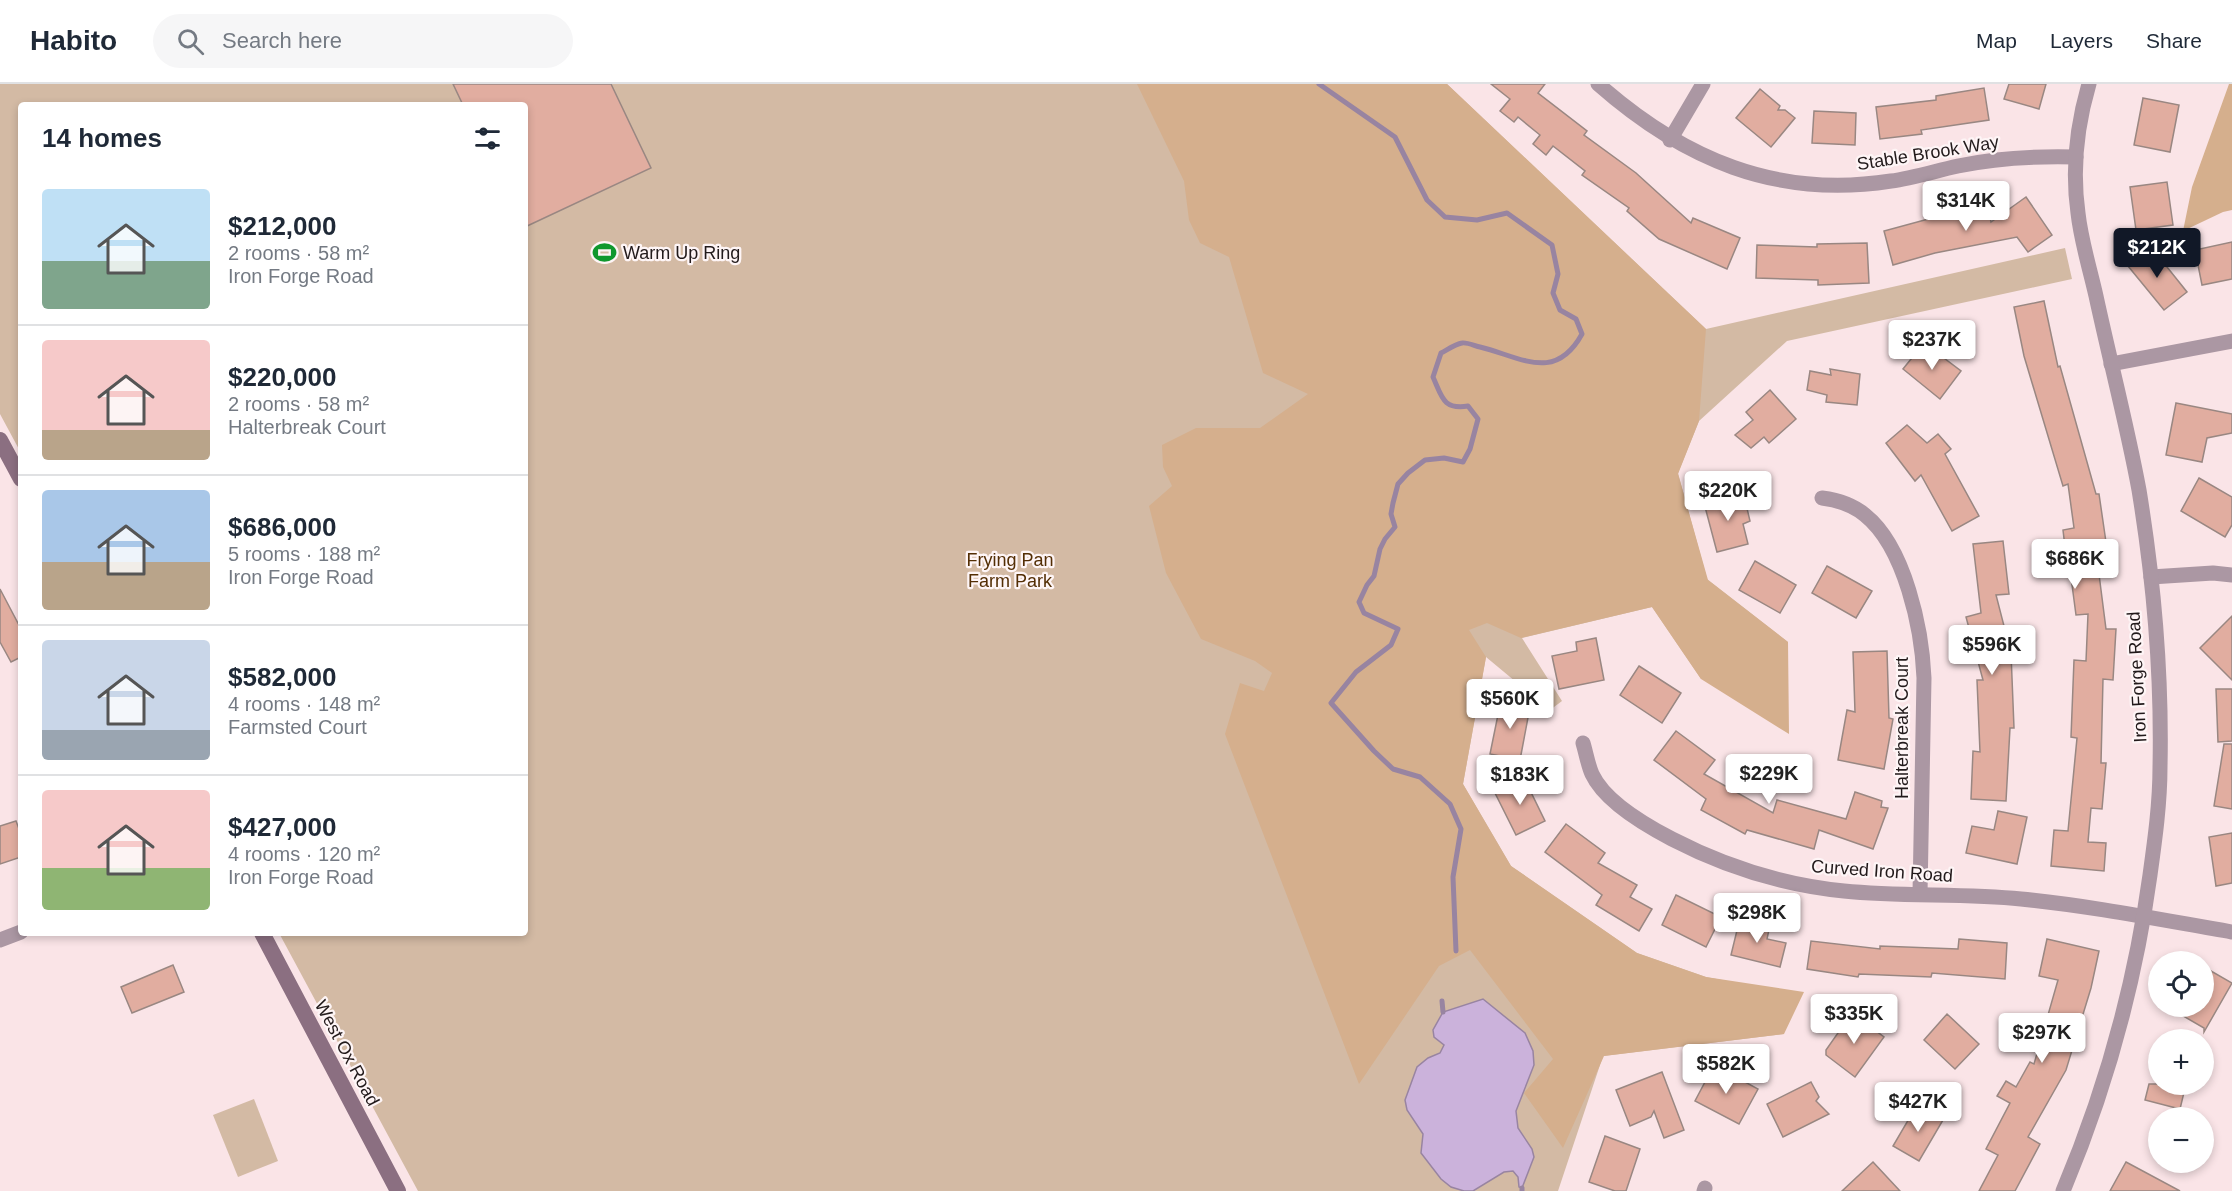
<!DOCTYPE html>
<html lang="en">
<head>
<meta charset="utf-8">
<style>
  :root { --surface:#fff; --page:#f6f6f7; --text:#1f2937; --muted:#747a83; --line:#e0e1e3; --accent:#111827 }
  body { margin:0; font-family:Arial,sans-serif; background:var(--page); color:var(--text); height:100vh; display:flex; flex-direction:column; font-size:22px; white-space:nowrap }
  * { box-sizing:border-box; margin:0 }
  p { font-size:20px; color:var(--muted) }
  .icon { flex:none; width:33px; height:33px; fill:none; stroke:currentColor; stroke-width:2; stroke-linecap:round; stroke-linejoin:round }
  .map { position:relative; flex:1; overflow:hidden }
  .details { position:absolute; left:18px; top:18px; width:510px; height:834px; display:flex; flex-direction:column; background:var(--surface); border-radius:6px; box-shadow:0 3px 9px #0003 }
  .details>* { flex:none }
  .controls { position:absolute; left:2148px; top:867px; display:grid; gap:12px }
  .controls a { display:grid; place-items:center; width:66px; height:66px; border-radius:50%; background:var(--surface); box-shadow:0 3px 9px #0003; font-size:30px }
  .price { position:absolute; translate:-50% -51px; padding:0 14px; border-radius:6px; background:#fff; color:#222; font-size:20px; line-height:39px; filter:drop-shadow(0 2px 3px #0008) }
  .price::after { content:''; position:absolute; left:50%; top:36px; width:18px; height:14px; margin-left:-9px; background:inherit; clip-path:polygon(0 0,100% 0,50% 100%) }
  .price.active { background:var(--accent); color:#fff }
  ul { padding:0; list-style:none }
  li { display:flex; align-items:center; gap:18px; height:150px; padding:0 24px }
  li+li { border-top:2px solid var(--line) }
  li span { display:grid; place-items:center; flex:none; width:168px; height:120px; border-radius:6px; color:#555 }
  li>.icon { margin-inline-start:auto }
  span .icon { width:72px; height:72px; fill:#fffc; stroke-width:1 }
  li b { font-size:26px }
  h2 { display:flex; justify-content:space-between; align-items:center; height:72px; padding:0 24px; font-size:26px }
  header { display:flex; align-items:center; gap:36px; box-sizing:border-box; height:84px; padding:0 30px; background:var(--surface); border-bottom:2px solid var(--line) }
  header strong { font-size:28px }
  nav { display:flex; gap:33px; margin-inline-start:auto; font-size:21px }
  .search { width:420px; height:54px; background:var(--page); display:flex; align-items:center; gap:15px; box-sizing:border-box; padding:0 21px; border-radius:33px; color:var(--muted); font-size:22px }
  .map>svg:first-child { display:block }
  .green { fill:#d3baa4 }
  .forest { fill:#d5af8d }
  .water { fill:#cbb2db; stroke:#9884a1; stroke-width:1.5 }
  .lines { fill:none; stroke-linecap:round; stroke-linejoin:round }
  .stream { stroke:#9884a1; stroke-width:5 }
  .building { fill:#e1ada0; stroke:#998782; stroke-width:1.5 }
  .minor { stroke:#ab97a3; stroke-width:15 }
  .secondary { stroke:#8b6f81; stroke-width:16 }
  .labels { text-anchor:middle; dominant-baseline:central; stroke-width:4.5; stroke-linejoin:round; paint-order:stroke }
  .street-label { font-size:18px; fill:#221a1b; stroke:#fef5f6 }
  .poi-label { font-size:18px; fill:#221a1b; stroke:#fef5f6; text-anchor:start }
  .park-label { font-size:18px; fill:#532e04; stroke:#fef5f6 }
</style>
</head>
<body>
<header>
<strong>Habito</strong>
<div class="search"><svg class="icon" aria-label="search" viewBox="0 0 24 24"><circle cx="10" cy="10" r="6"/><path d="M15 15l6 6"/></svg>Search here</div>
<nav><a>Map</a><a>Layers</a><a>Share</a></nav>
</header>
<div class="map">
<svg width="2232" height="1107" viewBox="0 0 2232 1107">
  <rect width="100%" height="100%" fill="#fae4e7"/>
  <g class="green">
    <polygon points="0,0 1447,0 1706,245 2065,164 2072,195 1787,257 1699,337 1678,389 1707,495 1788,558 1701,595 1652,523 1522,554 1562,617 1550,626 1486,573 1463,700 1511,782 1637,869 1706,893 1786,908 1784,950 1603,972 1558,1107 418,1107 279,849 525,849 525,21 21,21 21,369 0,330"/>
    <polygon points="254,1015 278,1077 238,1093 213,1031"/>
  </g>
  <g class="forest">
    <polygon points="1137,0 1447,0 1706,245 1699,337 1678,390 1708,496 1788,558 1789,650 1701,595 1652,523 1521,554 1487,539 1469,546 1486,573 1463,700 1511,782 1637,869 1706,893 1804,908 1784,950 1604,972 1563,1064 1524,1009 1553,975 1470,866 1439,882 1359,1000 1225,650 1240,599 1264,607 1272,589 1255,577 1201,555 1166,489 1149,422 1172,402 1163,383 1162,361 1196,344 1260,344 1308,310 1263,289 1229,173 1200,159 1189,136 1184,97"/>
    <polygon points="2229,0 2232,0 2232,126 2223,128 2183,147 2192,103"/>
  </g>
  <polygon class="water" points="1483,915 1525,949 1533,967 1534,981 1516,1027 1518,1044 1532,1065 1534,1073 1522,1104 1519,1103 1518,1093 1513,1087 1504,1088 1473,1107 1464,1107 1451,1103 1441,1095 1421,1069 1423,1050 1407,1026 1405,1016 1417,983 1428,974 1440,969 1444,961 1434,953 1433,946 1443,928"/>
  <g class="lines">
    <g class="stream">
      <path d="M 1319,0 L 1395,53 L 1427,116 L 1445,133 L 1477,136 L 1507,129 L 1552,161 L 1558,190 L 1553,209 L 1560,226 L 1576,235 L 1582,250 C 1555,299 1521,273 1480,263 C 1475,262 1467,258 1462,259 C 1455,260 1447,266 1441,269 L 1433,293 C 1442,313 1443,326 1468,322 L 1478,335 L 1470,365 L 1463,378 L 1444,374 L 1425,376 L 1408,389 L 1398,400 L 1393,419 L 1391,430 L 1395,443 L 1385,455 L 1380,465 L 1374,492 L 1367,501 L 1359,518 L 1364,529 L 1398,545 L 1391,561 L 1356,588 L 1331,619 L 1374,667 L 1393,685 L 1420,693 L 1450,720 L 1461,745 L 1453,793 L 1456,867"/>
      <polyline points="1442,917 1443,928"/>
      <polyline points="1522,1107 1522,1104"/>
    </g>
  </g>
  <g class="building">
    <polygon points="453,0 611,0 651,84 525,143 525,21 463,21"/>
    <polygon points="1491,0 1545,0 1538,9 1587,47 1584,51 1636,89 1691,139 1693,134 1740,154 1727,185 1659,155 1627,127 1629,124 1582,91 1585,87 1553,62 1546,71 1533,60 1540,51 1518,33 1514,38 1500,27 1510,15"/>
    <polygon points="2009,0 2046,0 2039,25 2004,15"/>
    <polygon points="1984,4 1989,36 1921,46 1922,50 1880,55 1876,23 1936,16 1936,12"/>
    <polygon points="1760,5 1780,22 1778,26 1785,26 1795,34 1771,63 1736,34"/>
    <polygon points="2143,14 2179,21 2170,68 2134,61"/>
    <polygon points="1814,27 1856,29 1855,61 1812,59"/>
    <polygon points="2167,98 2173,141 2136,146 2130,103"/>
    <polygon points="2026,113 2052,151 2028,168 2017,153 1935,169 1893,181 1884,147 1932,134 1988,123 1991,138"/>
    <polygon points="2232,158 2232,195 2202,201 2195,166"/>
    <polygon points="1867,159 1869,199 1818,201 1818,196 1756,194 1757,161 1817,163 1817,160"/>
    <polygon points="2151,163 2187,208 2164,226 2128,182"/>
    <polygon points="2044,217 2058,283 2060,282 2096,410 2099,410 2106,458 2095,459 2106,545 2116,545 2113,596 2103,595 2101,679 2106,679 2102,725 2091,724 2088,758 2106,759 2104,787 2051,782 2054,746 2068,747 2077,654 2071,653 2074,576 2086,577 2088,530 2076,531 2067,463 2065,463 2063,446 2074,444 2068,400 2063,402 2024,272 2014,223"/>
    <polygon points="1924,259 1961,287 1940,315 1903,285"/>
    <polygon points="1830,285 1860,290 1857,321 1826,318 1827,311 1807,306 1810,287 1831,291"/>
    <polygon points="1770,306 1796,335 1769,359 1764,353 1751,364 1735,351 1753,336 1746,328"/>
    <polygon points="2176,319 2232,330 2232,349 2207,354 2202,378 2166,371"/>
    <polygon points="1907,341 1927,359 1938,350 1951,365 1945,370 1979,432 1952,447 1921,391 1915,397 1886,359"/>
    <polygon points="2199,394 2232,413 2232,441 2225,453 2181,427"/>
    <polygon points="1734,411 1739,418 1745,416 1750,437 1743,440 1748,460 1717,468 1704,419"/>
    <polygon points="2003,457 2009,510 1996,511 2011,569 2014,644 2010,644 2006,717 1971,715 1973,667 1980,668 1977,596 1983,596 1966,533 1981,529 1973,460"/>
    <polygon points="1755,477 1796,501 1780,529 1739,506"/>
    <polygon points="1827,482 1872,507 1856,534 1812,509"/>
    <polygon points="0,505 21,545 21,573 11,578 0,558"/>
    <polygon points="2232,532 2232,596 2200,564"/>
    <polygon points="1596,554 1604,596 1559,605 1552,572 1577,567 1576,558"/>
    <polygon points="1887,567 1889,634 1893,635 1884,685 1838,676 1847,626 1855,628 1853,568"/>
    <polygon points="1639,582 1681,609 1662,639 1620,611"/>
    <polygon points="2216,605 2232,605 2232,657 2218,658"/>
    <polygon points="1501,616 1530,623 1520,676 1490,670"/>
    <polygon points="1676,647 1715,676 1704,690 1773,729 1777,716 1846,735 1855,708 1882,717 1881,723 1888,724 1873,765 1819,746 1814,765 1747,746 1745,750 1701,726 1706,715 1654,676"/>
    <polygon points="2224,660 2232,660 2232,725 2214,722"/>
    <polygon points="1523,692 1545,737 1516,751 1494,707"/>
    <polygon points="1998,727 2027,733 2017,780 1966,769 1972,742 1994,746"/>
    <polygon points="16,737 21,750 21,773 0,780 0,742"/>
    <polygon points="1566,740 1605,769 1598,779 1637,801 1630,813 1652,825 1639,847 1596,821 1602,811 1545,768"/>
    <polygon points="2232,749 2232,799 2216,802 2209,753"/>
    <polygon points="1676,811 1721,833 1706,863 1662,841"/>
    <polygon points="1740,834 1770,841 1767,855 1786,859 1780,883 1731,871"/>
    <polygon points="1959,855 2007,859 2005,895 1932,889 1931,893 1859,890 1858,893 1807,885 1811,857 1880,865 1880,862 1958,865"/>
    <polygon points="2047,855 2099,867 2091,904 2066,986 2028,1053 2040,1060 2015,1107 1979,1107 1998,1071 1986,1065 2010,1019 1997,1012 2006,997 2016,1003 2030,978 2034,980 2058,896 2039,892"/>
    <polygon points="173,881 184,908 132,929 121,903"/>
    <polygon points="2204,883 2232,899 2204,948 2204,944 2166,922 2204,922"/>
    <polygon points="1852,929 1884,953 1855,993 1826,971 1826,966"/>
    <polygon points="1947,930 1979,960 1955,985 1924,956"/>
    <polygon points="1714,981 1758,1005 1739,1040 1695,1017"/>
    <polygon points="1662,988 1684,1046 1664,1054 1654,1027 1651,1033 1630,1042 1616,1006"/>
    <polygon points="1811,998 1819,1013 1816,1017 1829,1030 1783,1053 1767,1020"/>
    <polygon points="2149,1000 2186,1000 2180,1025 2145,1016"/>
    <polygon points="1917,1021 1943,1036 1919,1077 1893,1062"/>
    <polygon points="1605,1052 1640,1065 1626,1107 1615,1107 1589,1098"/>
    <polygon points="1873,1078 1900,1107 1842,1107"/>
    <polygon points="2126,1078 2180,1107 2110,1107"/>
  </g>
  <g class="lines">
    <g class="minor">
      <path d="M 1598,0 C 1683,75 1776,115 1891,97 C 1913,94 1935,87 1958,82 C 1996,74 2037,72 2076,73"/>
      <polyline points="1670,56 1703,0"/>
      <polyline points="2111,280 2232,257"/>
      <path d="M 1822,414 C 1838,416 1853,421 1865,431 C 1905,463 1922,545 1924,594 L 1920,810"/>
      <polyline points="2151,493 2213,489 2232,491"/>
      <path d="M 1583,659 C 1586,669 1588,681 1592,690 C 1605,718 1645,741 1672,755 C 1726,783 1784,801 1844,807 C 1903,813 1963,809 2021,815 C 2092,822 2162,836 2232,848"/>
      <polyline points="0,856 21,848"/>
      <polyline points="1704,1107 1705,1104"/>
      <path d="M 2063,1107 C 2106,1005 2135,900 2150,791 C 2155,755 2160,719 2160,683 C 2162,590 2154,498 2139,406 C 2127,341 2110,277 2096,212 C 2090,185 2081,157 2078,129 C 2072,86 2077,41 2089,0"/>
    </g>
    <g class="secondary">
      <polyline points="0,356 21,395"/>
      <polyline points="262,849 398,1107"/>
    </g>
  </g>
  <defs>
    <symbol id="stadium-bare" viewBox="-9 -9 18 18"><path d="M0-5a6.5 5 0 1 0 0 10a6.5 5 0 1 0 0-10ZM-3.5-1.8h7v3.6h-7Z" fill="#10982e" stroke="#fef5f6" stroke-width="2.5" paint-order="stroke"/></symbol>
  </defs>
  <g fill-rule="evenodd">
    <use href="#stadium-bare" x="588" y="152" width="33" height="33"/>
  </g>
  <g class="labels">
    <g class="street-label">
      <text transform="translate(1928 69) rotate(-9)">Stable Brook Way</text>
      <text transform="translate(2137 593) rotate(-93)">Iron Forge Road</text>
      <text transform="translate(1902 644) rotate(-90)">Halterbreak Court</text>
      <text transform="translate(1882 787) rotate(4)">Curved Iron Road</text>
      <text transform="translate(347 969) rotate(62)">West Ox Road</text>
    </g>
    <g class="poi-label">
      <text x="623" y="169">Warm Up Ring</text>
    </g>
    <g class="park-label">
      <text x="1010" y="476">Frying Pan<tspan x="1010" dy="21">Farm Park</tspan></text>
    </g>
  </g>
</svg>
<div class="controls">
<a><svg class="icon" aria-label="locate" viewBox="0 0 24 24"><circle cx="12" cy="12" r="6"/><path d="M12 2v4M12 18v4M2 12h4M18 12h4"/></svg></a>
<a>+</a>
<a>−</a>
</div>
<b class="price" style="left:1966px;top:148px">$314K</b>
<b class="price active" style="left:2157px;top:195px">$212K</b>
<b class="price" style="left:1932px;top:287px">$237K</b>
<b class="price" style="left:1728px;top:438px">$220K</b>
<b class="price" style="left:2075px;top:506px">$686K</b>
<b class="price" style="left:1992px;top:592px">$596K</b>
<b class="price" style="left:1510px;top:646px">$560K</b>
<b class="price" style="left:1769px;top:721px">$229K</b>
<b class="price" style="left:1520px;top:722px">$183K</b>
<b class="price" style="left:1757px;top:860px">$298K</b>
<b class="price" style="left:1854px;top:961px">$335K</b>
<b class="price" style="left:2042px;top:980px">$297K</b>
<b class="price" style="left:1726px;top:1011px">$582K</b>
<b class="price" style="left:1918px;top:1049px">$427K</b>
<section class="details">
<h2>14 homes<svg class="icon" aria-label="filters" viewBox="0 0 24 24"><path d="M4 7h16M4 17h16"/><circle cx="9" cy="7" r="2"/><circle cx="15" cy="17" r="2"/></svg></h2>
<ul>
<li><span style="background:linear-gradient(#bfe0f5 60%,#7fa58c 0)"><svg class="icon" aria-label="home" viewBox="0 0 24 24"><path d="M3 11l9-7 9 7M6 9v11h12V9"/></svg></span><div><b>$212,000</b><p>2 rooms · 58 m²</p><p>Iron Forge Road</p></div></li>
<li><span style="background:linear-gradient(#f6c9c9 75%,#b9a48a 0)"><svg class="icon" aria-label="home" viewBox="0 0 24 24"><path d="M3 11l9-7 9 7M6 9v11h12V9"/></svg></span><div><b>$220,000</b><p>2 rooms · 58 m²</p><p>Halterbreak Court</p></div></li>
<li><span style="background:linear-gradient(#a9c7e8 60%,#b9a48a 0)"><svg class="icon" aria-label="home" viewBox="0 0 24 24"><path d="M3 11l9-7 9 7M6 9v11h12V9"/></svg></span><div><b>$686,000</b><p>5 rooms · 188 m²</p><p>Iron Forge Road</p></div></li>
<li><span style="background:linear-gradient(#c9d6e8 75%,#9aa5b1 0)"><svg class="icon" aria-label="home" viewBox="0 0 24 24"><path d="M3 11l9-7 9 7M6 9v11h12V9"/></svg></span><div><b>$582,000</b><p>4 rooms · 148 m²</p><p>Farmsted Court</p></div></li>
<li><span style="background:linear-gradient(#f6c9c9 65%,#8fb573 0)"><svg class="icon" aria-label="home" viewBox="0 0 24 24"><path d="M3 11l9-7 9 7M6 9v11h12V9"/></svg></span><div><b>$427,000</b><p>4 rooms · 120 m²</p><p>Iron Forge Road</p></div></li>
</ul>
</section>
</div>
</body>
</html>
